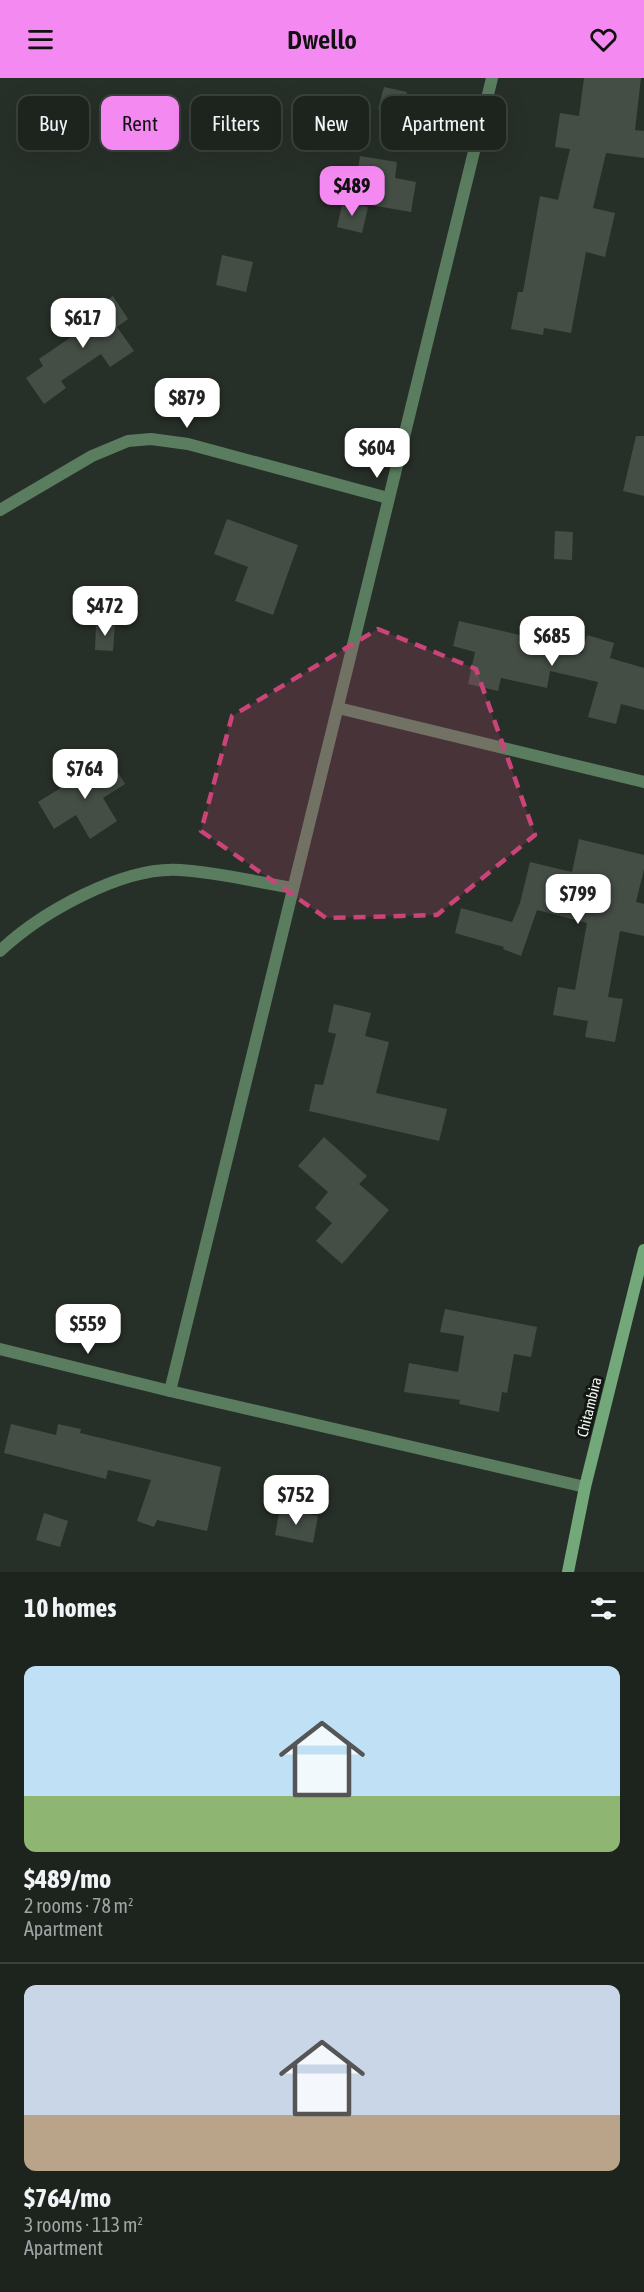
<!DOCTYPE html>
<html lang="en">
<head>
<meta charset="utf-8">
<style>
  :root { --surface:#1d241e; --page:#252c27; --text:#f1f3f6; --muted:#a0a4a4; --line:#3b413c; --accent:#f489f1 }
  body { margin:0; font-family:"Asap Condensed",sans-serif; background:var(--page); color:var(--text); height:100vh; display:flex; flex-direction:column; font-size:22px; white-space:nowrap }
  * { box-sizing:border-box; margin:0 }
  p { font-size:20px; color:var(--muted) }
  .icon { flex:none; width:33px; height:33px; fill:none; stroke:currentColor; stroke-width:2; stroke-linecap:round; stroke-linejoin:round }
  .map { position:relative; height:1494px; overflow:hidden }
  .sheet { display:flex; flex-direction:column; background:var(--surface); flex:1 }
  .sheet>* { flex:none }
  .top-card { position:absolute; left:18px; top:18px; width:609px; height:54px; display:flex; gap:12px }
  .price { position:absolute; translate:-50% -51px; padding:0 14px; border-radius:12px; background:#fff; color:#222; font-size:20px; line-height:39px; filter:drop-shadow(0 2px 3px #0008) }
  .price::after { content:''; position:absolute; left:50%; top:36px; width:18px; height:14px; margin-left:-9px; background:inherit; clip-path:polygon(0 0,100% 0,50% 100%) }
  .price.on { background:var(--accent); color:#111 }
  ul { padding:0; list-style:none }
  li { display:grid; align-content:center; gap:12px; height:318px; padding:0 24px }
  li+li { border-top:2px solid var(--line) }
  li span { display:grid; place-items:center; height:186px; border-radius:12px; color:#555 }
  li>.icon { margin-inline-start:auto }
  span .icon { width:108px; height:108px; fill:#fffc; stroke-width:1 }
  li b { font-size:26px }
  h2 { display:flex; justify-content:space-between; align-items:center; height:72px; padding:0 24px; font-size:26px }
  .chip { padding:0 21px; border-radius:12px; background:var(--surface); box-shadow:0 6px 24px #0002,0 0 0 2px var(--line); font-size:21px; line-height:54px }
  .chip.on { background:var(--accent); color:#111 }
  header { display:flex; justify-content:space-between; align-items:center; height:78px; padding:0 24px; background:var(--accent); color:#111; font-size:27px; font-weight:600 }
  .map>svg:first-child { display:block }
  .building { fill:#444e45 }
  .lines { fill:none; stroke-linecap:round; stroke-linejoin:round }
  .street { stroke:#5b7d5f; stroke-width:12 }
  .secondary { stroke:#73a97a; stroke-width:12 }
  .marked { fill:#cb4479; fill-opacity:0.2; stroke:#cb4479; stroke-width:4.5; stroke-dasharray:12 8; stroke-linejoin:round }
  .labels { text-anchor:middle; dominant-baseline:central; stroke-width:6; stroke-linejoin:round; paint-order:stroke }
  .street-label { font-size:15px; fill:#f0f6f0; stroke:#131713 }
</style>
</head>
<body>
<header><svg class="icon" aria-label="menu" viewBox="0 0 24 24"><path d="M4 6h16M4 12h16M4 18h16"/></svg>Dwello<svg class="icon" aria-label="heart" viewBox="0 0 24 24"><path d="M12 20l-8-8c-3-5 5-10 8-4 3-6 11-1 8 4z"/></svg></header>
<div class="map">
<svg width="644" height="1494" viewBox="0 0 644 1494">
  <rect width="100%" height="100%" fill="#273028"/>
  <g class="building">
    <polygon points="584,0 641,0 635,52 644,53 644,80 606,75 593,130 615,135 605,179 586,174 571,255 544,250 543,257 511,251 518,214 523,214 540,118 558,122 570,71 555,69 560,35 579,38"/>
    <polygon points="384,9 407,14 402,36 378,31"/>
    <polygon points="360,78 397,84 395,100 416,104 411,134 353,124"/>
    <polygon points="343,123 368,129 362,155 337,149"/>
    <polygon points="222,177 253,184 246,214 216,207"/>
    <polygon points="113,218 128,241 117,249 134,273 110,289 101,276 61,303 66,310 44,326 26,300 43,288 39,281 77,255 71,247"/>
    <polygon points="636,358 644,358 644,418 623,413"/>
    <polygon points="227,441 298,467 273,537 235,523 248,489 214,476"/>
    <polygon points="555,453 573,454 572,482 554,481"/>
    <polygon points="459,543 537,561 536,564 582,575 587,557 614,565 610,580 644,590 644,632 621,626 616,646 588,639 598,604 550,593 547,610 501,600 498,613 468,606 475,574 453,568"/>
    <polygon points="96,545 115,546 113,573 95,572"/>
    <polygon points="109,680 125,706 103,720 117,743 90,761 76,737 54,751 38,724"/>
    <polygon points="579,761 644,777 644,791 636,824 644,826 644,858 620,853 608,919 623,921 615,964 585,959 588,943 553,937 558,909 575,912 587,845 537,832 521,878 503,871 504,869 455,855 461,830 512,844 520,825 530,784 572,794"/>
    <polygon points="334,926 371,935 365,958 389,964 376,1015 447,1031 439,1063 309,1033 315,1006 323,1007 336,956 328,954"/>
    <polygon points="324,1059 367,1098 359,1106 389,1132 342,1186 316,1163 332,1145 315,1130 328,1114 298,1088"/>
    <polygon points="445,1231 537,1249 531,1279 514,1276 507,1315 502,1314 499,1334 459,1326 460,1322 404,1314 409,1285 458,1294 464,1258 440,1254"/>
    <polygon points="11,1346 56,1357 58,1346 81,1351 80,1355 221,1389 207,1453 157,1442 154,1449 137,1443 151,1402 108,1392 106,1401 4,1375"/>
    <polygon points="280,1430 318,1438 313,1465 275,1457"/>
    <polygon points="44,1435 68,1443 60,1469 36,1462"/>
  </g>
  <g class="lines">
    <g class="street">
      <polyline points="492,0 170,1313 585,1409"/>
      <polyline points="0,432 92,378 128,363 151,361 188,366 388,420"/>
      <polyline points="338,630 644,704"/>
      <path d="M 0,873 C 40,835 123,788 180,792 C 217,794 256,804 293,810"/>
      <polyline points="0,1271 170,1313"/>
    </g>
    <polyline class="secondary" points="568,1494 585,1409 644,1172"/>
  </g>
  <path class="marked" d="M 378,551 L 476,591 L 535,757 L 437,837 L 326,840 L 201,753 L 232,638 Z"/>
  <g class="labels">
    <g class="street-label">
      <text transform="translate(589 1329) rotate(-76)">Chitambira</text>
    </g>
  </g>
</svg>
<b class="price on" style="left:352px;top:139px">$489</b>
<b class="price" style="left:83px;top:271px">$617</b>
<b class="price" style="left:187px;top:351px">$879</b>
<b class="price" style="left:377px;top:401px">$604</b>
<b class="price" style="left:105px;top:559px">$472</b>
<b class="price" style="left:552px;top:589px">$685</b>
<b class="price" style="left:85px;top:722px">$764</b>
<b class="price" style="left:578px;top:847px">$799</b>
<b class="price" style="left:88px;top:1277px">$559</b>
<b class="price" style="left:296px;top:1448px">$752</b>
<div class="top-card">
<a class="chip">Buy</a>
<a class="chip on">Rent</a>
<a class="chip">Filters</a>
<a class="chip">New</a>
<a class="chip">Apartment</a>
</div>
</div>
<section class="sheet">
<h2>10 homes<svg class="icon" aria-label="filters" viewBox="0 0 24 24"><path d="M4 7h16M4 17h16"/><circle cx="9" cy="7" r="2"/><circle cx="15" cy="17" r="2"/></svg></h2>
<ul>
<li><span style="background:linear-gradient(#bfe0f5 70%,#8fb573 0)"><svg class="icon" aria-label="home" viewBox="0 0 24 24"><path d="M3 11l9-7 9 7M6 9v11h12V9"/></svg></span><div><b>$489/mo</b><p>2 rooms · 78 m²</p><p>Apartment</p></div></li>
<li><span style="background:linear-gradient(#c9d6e8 70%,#b9a48a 0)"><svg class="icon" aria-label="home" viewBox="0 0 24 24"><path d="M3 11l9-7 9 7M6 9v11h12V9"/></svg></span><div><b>$764/mo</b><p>3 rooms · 113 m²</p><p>Apartment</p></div></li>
</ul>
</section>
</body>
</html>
